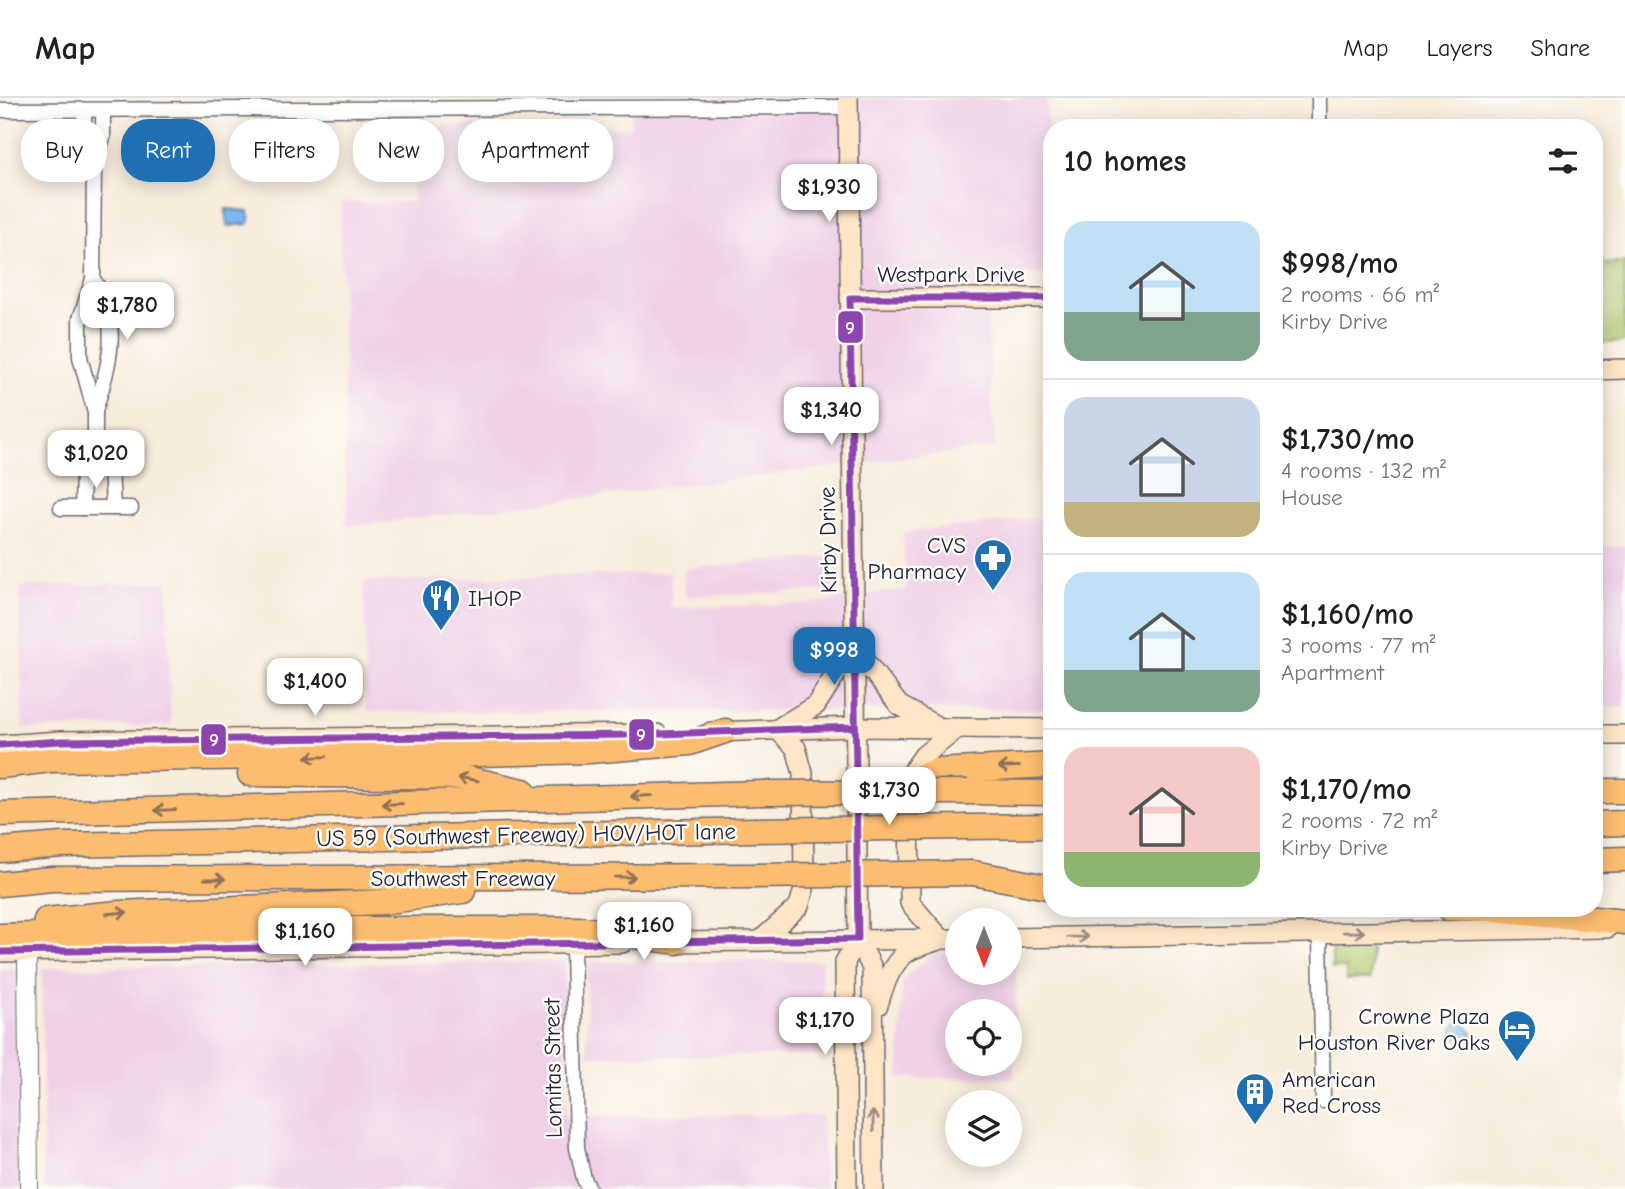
<!DOCTYPE html>
<html lang="en">
<head>
<meta charset="utf-8">
<style>
  :root { --surface:#fff; --page:#f2f2f2; --text:#202124; --muted:#757577; --line:#e0e0e0; --accent:#1f6fb2 }
  body { margin:0; font-family:"Comic Neue",sans-serif; background:var(--page); color:var(--text); height:100vh; display:flex; flex-direction:column; font-size:26px; white-space:nowrap }
  * { box-sizing:border-box; margin:0 }
  p { font-size:23px; color:var(--muted) }
  .icon { flex:none; width:38px; height:38px; fill:none; stroke:currentColor; stroke-width:2; stroke-linecap:round; stroke-linejoin:round }
  .map { position:relative; flex:1; overflow:hidden }
  .panel { position:absolute; left:1043px; top:21px; width:560px; height:798px; display:flex; flex-direction:column; background:var(--surface); border-radius:28px; box-shadow:0 4px 18px #0003 }
  .panel>* { flex:none }
  .hud { position:absolute; left:21px; top:21px; width:665px; height:63px; display:flex; gap:14px }
  .needle { width:46px; rotate:180deg }
  .tools { position:absolute; left:945px; top:810px; display:grid; gap:14px }
  .tools a { display:grid; place-items:center; width:77px; height:77px; border-radius:50%; background:var(--surface); box-shadow:0 4px 18px #0003; font-size:35px }
  .price { position:absolute; translate:-50% -60px; padding:0 16px; border-radius:14px; background:#fff; color:#222; font-size:23px; line-height:46px; filter:drop-shadow(0 2px 4px #0008) }
  .price::after { content:''; position:absolute; left:50%; top:42px; width:21px; height:16px; margin-left:-10px; background:inherit; clip-path:polygon(0 0,100% 0,50% 100%) }
  .price.on { background:var(--accent); color:#fff }
  ul { padding:0; list-style:none }
  li { display:flex; align-items:center; gap:21px; height:175px; padding:0 21px }
  li+li { border-top:2px solid var(--line) }
  li span { display:grid; place-items:center; flex:none; width:196px; height:140px; border-radius:21px; color:#555 }
  li>.icon { margin-inline-start:auto }
  span .icon { width:84px; height:84px; fill:#fffc; stroke-width:1 }
  li b { font-size:30px }
  h2 { display:flex; justify-content:space-between; align-items:center; height:84px; padding:0 21px; font-size:30px }
  .chip { padding:0 24px; border-radius:28px; background:var(--surface); box-shadow:0 4px 18px #0003; font-size:24px; line-height:63px }
  .chip.on { background:var(--accent); color:#fff }
  header { display:flex; align-items:center; gap:42px; box-sizing:border-box; height:98px; padding:0 35px; background:var(--surface); border-bottom:2px solid var(--line) }
  header strong { font-size:33px }
  nav { display:flex; gap:38px; margin-inline-start:auto; font-size:24px }
  .map>svg:first-child { display:block }
  .built { fill:#efd0e7; fill-rule:evenodd }
  .green { fill:#afc56a; stroke:#687452; stroke-width:2 }
  .water { fill:#79b9ed; stroke:#4e6e94; stroke-width:2 }
  .lines { fill:none; stroke-linecap:round; stroke-linejoin:round }
  .minor-casing { stroke:#6d6973; stroke-width:17 }
  .tertiary-casing { stroke:#6d6973; stroke-width:20 }
  .secondary-casing { stroke:#6d6973; stroke-width:22 }
  .motorway-casing { stroke:#6d6973; stroke-width:27 }
  .minor { stroke:#fff; stroke-width:14 }
  .tertiary { stroke:#fff; stroke-width:18 }
  .secondary { stroke:#fee5c5; stroke-width:19 }
  .motorway { stroke:#fcbd6f; stroke-width:24 }
  .motorway-bridge-casing { stroke:#6d6973; stroke-width:27; stroke-linecap:butt }
  .motorway-bridge { stroke:#fcbd6f; stroke-width:24 }
  .bus-1-casing { stroke:#fdfcf7; stroke-width:12 }
  .bus-1 { stroke:#8e44ad; stroke-width:7 }
  .oneway { stroke:#8f7055 }
  .oneway2 { stroke:#9b8d87 }
  .labels { text-anchor:middle; dominant-baseline:central; stroke-width:5; stroke-linejoin:round; paint-order:stroke }
  .street-label { font-size:23px; fill:#22223b; stroke:#fdfcf7 }
  .poi-label { font-size:23px; fill:#22223b; stroke:#fdfcf7; text-anchor:end }
  .line-badge { stroke:#fdfcf7; stroke-width:2.5 }
  .badge-label { font-size:19px; text-anchor:middle; font-weight:bold; fill:#fff }
</style>
</head>
<body>
<header>
<strong>Map</strong>
<nav><a>Map</a><a>Layers</a><a>Share</a></nav>
</header>
<div class="map">
<svg width="1625" height="1091" viewBox="0 0 1625 1091">
  <rect width="100%" height="100%" fill="#fdfcf7"/>
  <filter id="ink" filterUnits="userSpaceOnUse"><feTurbulence type="fractalNoise" baseFrequency=".0143" numOctaves="2"/><feDisplacementMap in="SourceGraphic" scale="14" xChannelSelector="R" yChannelSelector="G"/><feConvolveMatrix kernelMatrix="1 2 1 2 8 2 1 2 1" color-interpolation-filters="sRGB"/></filter>
  <filter id="wash" filterUnits="userSpaceOnUse"><feTurbulence type="fractalNoise" baseFrequency=".00686" numOctaves="4" result="noise"/><feDisplacementMap in="SourceGraphic" scale="28" xChannelSelector="R" yChannelSelector="G"/><feGaussianBlur stdDeviation="1.57" result="paint"/><feColorMatrix in="noise" values="0 0 0 0 0 0 0 0 0 0 0 0 0 0 0 0 0 1.4 0 .05"/><feComposite in="paint" operator="in"/></filter>
  <g filter="url(#wash)">
    <rect width="100%" height="100%" fill="#f8ecdb"/>
    <g class="built">
      <polygon points="632,0 1047,0 1050,71 1052,71 1052,176 986,177 994,349 347,429 340,104 413,104 412,27 631,29"/>
      <polygon points="1052,419 1052,611 366,614 364,483 671,475 671,510 806,506 906,491 903,434"/>
      <rect x="1594" y="448" width="31" height="160"/>
      <polygon points="831,458 833,492 685,499 683,471"/>
      <polygon points="167,484 171,627 23,631 19,489"/>
      <path d="M 933,855 L 957,855 L 957,875 L 1010,875 L 1010,855 L 1017,855 L 1014,980 L 899,980 L 902,882 ZM 957,914 L 1010,914 L 1010,966 L 957,966 Z"/>
      <polygon points="564,863 566,1018 822,1017 825,1091 44,1091 42,870"/>
      <polygon points="586,863 822,863 821,958 587,958"/>
      <polygon points="0,871 22,871 24,1091 0,1091"/>
    </g>
    <g class="green">
      <polygon points="1625,165 1625,244 1594,245 1594,166"/>
      <polygon points="1332,851 1371,851 1371,881 1346,882 1346,870 1332,870"/>
    </g>
    <g class="water">
      <polygon points="226,111 248,113 250,123 248,126 227,128"/>
      <polygon points="1461,922 1473,935 1463,945 1454,935 1454,929"/>
    </g>
  </g>
  <g filter="url(#ink)">
    <g class="lines">
      <defs>
        <g id="minor">
          <polyline points="1319,0 1319,30"/>
          <polyline points="0,12 848,9"/>
          <path d="M 84,12 C 84,32 84,47 94,64"/>
          <path d="M 93,181 C 123,225 109,267 95,313"/>
          <polyline points="95,347 111,367 113,410"/>
          <polyline points="61,410 131,410"/>
          <polyline points="82,410 83,371 95,347 95,315 80,259 80,221 93,181 94,64 103,40 103,12"/>
          <polyline points="1320,835 1323,1003"/>
          <polyline points="573,846 577,1050 584,1081 589,1091"/>
        </g>
        <polyline id="tertiary" points="27,854 29,1091"/>
        <g id="secondary">
          <polyline points="848,0 858,841 872,870 874,1091"/>
          <polyline points="850,200 1052,200"/>
          <polyline points="1594,272 1625,271"/>
          <polyline points="853,548 899,607 940,630"/>
          <polyline points="711,634 855,629 1052,631"/>
          <polyline points="1594,637 1625,637"/>
          <polyline points="0,647 61,643 657,636"/>
          <polyline points="1010,840 1607,830"/>
          <polyline points="761,842 799,808 804,791 803,675 796,650 777,631 816,607 853,549"/>
          <polyline points="662,844 957,841"/>
          <polyline points="0,854 622,845"/>
          <path d="M 878,907 C 883,889 892,863 909,853 C 918,848 931,845 941,841 L 910,805 L 909,678 L 924,657 L 958,630"/>
          <polyline points="847,1091 845,864 858,841"/>
        </g>
        <g id="motorway">
          <polyline points="0,668 51,662 440,657 589,653 690,645 725,633"/>
          <polyline points="250,676 461,679 523,693"/>
          <polyline points="912,682 936,673 1052,667"/>
          <polyline points="1594,693 1625,693"/>
          <polyline points="968,694 1052,695"/>
          <polyline points="0,716 762,695"/>
          <polyline points="1594,726 1625,725"/>
          <polyline points="968,729 1052,728"/>
          <polyline points="0,752 63,747 754,732"/>
          <polyline points="1594,762 1625,761"/>
          <polyline points="973,775 1052,790"/>
          <polyline points="0,786 52,781 753,778"/>
          <polyline points="1449,810 1494,811 1625,824"/>
          <polyline points="46,822 118,815 383,804 463,793"/>
          <polyline points="0,838 229,831 583,831 677,844"/>
        </g>
      </defs>
      <use href="#minor" class="minor-casing"/>
      <use href="#tertiary" class="tertiary-casing"/>
      <use href="#secondary" class="secondary-casing"/>
      <use href="#motorway" class="motorway-casing"/>
      <use href="#minor" class="minor"/>
      <use href="#tertiary" class="tertiary"/>
      <use href="#secondary" class="secondary"/>
      <use href="#motorway" class="motorway"/>
      <defs>
        <g id="motorway-bridge">
          <polyline points="762,695 968,694"/>
          <polyline points="754,732 968,729"/>
          <polyline points="753,778 973,775"/>
        </g>
      </defs>
      <use href="#motorway-bridge" class="motorway-bridge-casing"/>
      <use href="#motorway-bridge" class="motorway-bridge"/>
      <defs>
        <g id="bus-1">
          <polyline points="0,647 61,643 631,637 855,629"/>
          <polyline points="0,854 858,841 850,200 1052,200"/>
        </g>
      </defs>
      <use href="#bus-1" class="bus-1-casing"/>
      <use href="#bus-1" class="bus-1"/>
    </g>
    <defs><path id="oneway-shaft" d="M-6 0H5M1.5-3L5.5 0L1.5 3" fill="none" stroke-width="1.6" stroke-linecap="round" stroke-linejoin="round" transform="scale(1.75)"/></defs>
    <g class="oneway">
      <use href="#oneway-shaft" transform="translate(316 659) rotate(178)"/>
      <use href="#oneway-shaft" transform="translate(1009 669) rotate(177)"/>
      <use href="#oneway-shaft" transform="translate(468 681) rotate(-170)"/>
      <use href="#oneway-shaft" transform="translate(641 698) rotate(178)"/>
      <use href="#oneway-shaft" transform="translate(392 706) rotate(178)"/>
      <use href="#oneway-shaft" transform="translate(165 712) rotate(178)"/>
      <use href="#oneway-shaft" transform="translate(625 779) rotate(-1)"/>
      <use href="#oneway-shaft" transform="translate(215 781)"/>
      <use href="#oneway-shaft" transform="translate(117 815) rotate(-4)"/>
    </g>
    <g class="oneway2">
      <use href="#oneway-shaft" transform="translate(1354 834) rotate(-1)"/>
      <use href="#oneway-shaft" transform="translate(1078 839) rotate(-1)"/>
      <use href="#oneway-shaft" transform="translate(873 1023) rotate(-91)"/>
    </g>
  </g>
  <defs>
    <symbol id="pharmacy-pin" viewBox="-11 -11 22 30"><path d="M0 17L-7.5 6A9.5 9.5 0 1 1 7.5 6Z" fill="#1f6fb2" stroke="#fdfcf7"/><path d="M-2-6h4v4h4v4h-4v4h-4v-4h-4v-4h4Z" fill="#fff"/></symbol>
    <symbol id="restaurant-pin" viewBox="-11 -11 22 30"><path d="M0 17L-7.5 6A9.5 9.5 0 1 1 7.5 6Z" fill="#1f6fb2" stroke="#fdfcf7"/><path d="M-5-6h1v4h1v-4h1v4h1v-4h1v5L-1.5 .5V6h-2V.5L-5-1ZM5-6V6H3V1.5H1.5Q1.5-4 5-6Z" fill="#fff"/></symbol>
    <symbol id="hotel-pin" viewBox="-11 -11 22 30"><path d="M0 17L-7.5 6A9.5 9.5 0 1 1 7.5 6Z" fill="#1f6fb2" stroke="#fdfcf7"/><path d="M-6-4.5h1.5V1H6V5H4.5V3h-9V5H-6ZM-4 0a1.8 1.8 0 1 1 3.6 0ZM.5 0V-2.5h3Q6-2.5 6 0Z" fill="#fff"/></symbol>
    <symbol id="building-pin" viewBox="-11 -11 22 30"><path d="M0 17L-7.5 6A9.5 9.5 0 1 1 7.5 6Z" fill="#1f6fb2" stroke="#fdfcf7"/><path d="M-4-6H4V6H1V3H-1V6H-4ZM-2.5-4.3h1.7v1.8h-1.7ZM.8-4.3h1.7v1.8H.8ZM-2.5-1h1.7V.8h-1.7ZM.8-1h1.7V.8H.8Z" fill="#fff"/></symbol>
  </defs>
  <g fill-rule="evenodd">
    <use href="#pharmacy-pin" x="971" y="438" width="44" height="60"/>
    <use href="#restaurant-pin" x="419" y="478" width="44" height="60"/>
    <use href="#hotel-pin" x="1495" y="909" width="44" height="60"/>
    <use href="#building-pin" x="1233" y="972" width="44" height="60"/>
  </g>
  <g class="labels">
    <g class="street-label">
      <text x="951" y="176">Westpark Drive</text>
      <text transform="translate(828 442) rotate(-91)">Kirby Drive</text>
      <text transform="translate(526 737) rotate(-1)">US 59 (Southwest Freeway) HOV/HOT lane</text>
      <text x="463" y="780">Southwest Freeway</text>
      <text transform="translate(553 970) rotate(-91)">Lomitas Street</text>
    </g>
    <g class="poi-label">
      <text x="966" y="447">CVS<tspan x="966" dy="26">Pharmacy</tspan></text>
      <text x="468" y="500" text-anchor="start">IHOP</text>
      <text x="1490" y="918">Crowne Plaza<tspan x="1490" dy="26">Houston River Oaks</tspan></text>
      <text x="1282" y="981" text-anchor="start">American<tspan x="1282" dy="26">Red Cross</tspan></text>
    </g>
  </g>
  <g class="line-badge">
    <rect x="837" y="212" width="27" height="34" rx="7" fill="#8e44ad"/>
    <rect x="628" y="620" width="27" height="33" rx="7" fill="#8e44ad"/>
    <rect x="200" y="625" width="27" height="33" rx="7" fill="#8e44ad"/>
  </g>
  <g class="badge-label">
    <text x="850" y="236">9</text>
    <text x="641" y="643">9</text>
    <text x="214" y="648">9</text>
  </g>
</svg>
<div class="tools">
<a><svg class="needle" viewBox="-14 -14 28 28"><path d="M0-13l5 13h-10z" fill="#e53935"/><path d="M0 13l5-13h-10z" fill="#757577"/></svg></a>
<a><svg class="icon" aria-label="locate" viewBox="0 0 24 24"><circle cx="12" cy="12" r="6"/><path d="M12 2v4M12 18v4M2 12h4M18 12h4"/></svg></a>
<a><svg class="icon" aria-label="layers" viewBox="0 0 24 24"><path d="M12 4l9 5-9 5-9-5zM3 14l9 5 9-5"/></svg></a>
</div>
<b class="price" style="left:829px;top:126px">$1,930</b>
<b class="price" style="left:127px;top:244px">$1,780</b>
<b class="price" style="left:831px;top:349px">$1,340</b>
<b class="price" style="left:96px;top:392px">$1,020</b>
<b class="price on" style="left:834px;top:589px">$998</b>
<b class="price" style="left:315px;top:620px">$1,400</b>
<b class="price" style="left:889px;top:729px">$1,730</b>
<b class="price" style="left:644px;top:864px">$1,160</b>
<b class="price" style="left:305px;top:870px">$1,160</b>
<b class="price" style="left:825px;top:959px">$1,170</b>
<div class="hud">
<a class="chip">Buy</a>
<a class="chip on">Rent</a>
<a class="chip">Filters</a>
<a class="chip">New</a>
<a class="chip">Apartment</a>
</div>
<section class="panel">
<h2>10 homes<svg class="icon" aria-label="filters" viewBox="0 0 24 24"><path d="M4 7h16M4 17h16"/><circle cx="9" cy="7" r="2"/><circle cx="15" cy="17" r="2"/></svg></h2>
<ul>
<li><span style="background:linear-gradient(#bfe0f5 65%,#7fa58c 0)"><svg class="icon" aria-label="home" viewBox="0 0 24 24"><path d="M3 11l9-7 9 7M6 9v11h12V9"/></svg></span><div><b>$998/mo</b><p>2 rooms · 66 m²</p><p>Kirby Drive</p></div></li>
<li><span style="background:linear-gradient(#c9d6e8 75%,#c2b280 0)"><svg class="icon" aria-label="home" viewBox="0 0 24 24"><path d="M3 11l9-7 9 7M6 9v11h12V9"/></svg></span><div><b>$1,730/mo</b><p>4 rooms · 132 m²</p><p>House</p></div></li>
<li><span style="background:linear-gradient(#bfe0f5 70%,#7fa58c 0)"><svg class="icon" aria-label="home" viewBox="0 0 24 24"><path d="M3 11l9-7 9 7M6 9v11h12V9"/></svg></span><div><b>$1,160/mo</b><p>3 rooms · 77 m²</p><p>Apartment</p></div></li>
<li><span style="background:linear-gradient(#f6c9c9 75%,#8fb573 0)"><svg class="icon" aria-label="home" viewBox="0 0 24 24"><path d="M3 11l9-7 9 7M6 9v11h12V9"/></svg></span><div><b>$1,170/mo</b><p>2 rooms · 72 m²</p><p>Kirby Drive</p></div></li>
</ul>
</section>
</div>
</body>
</html>
